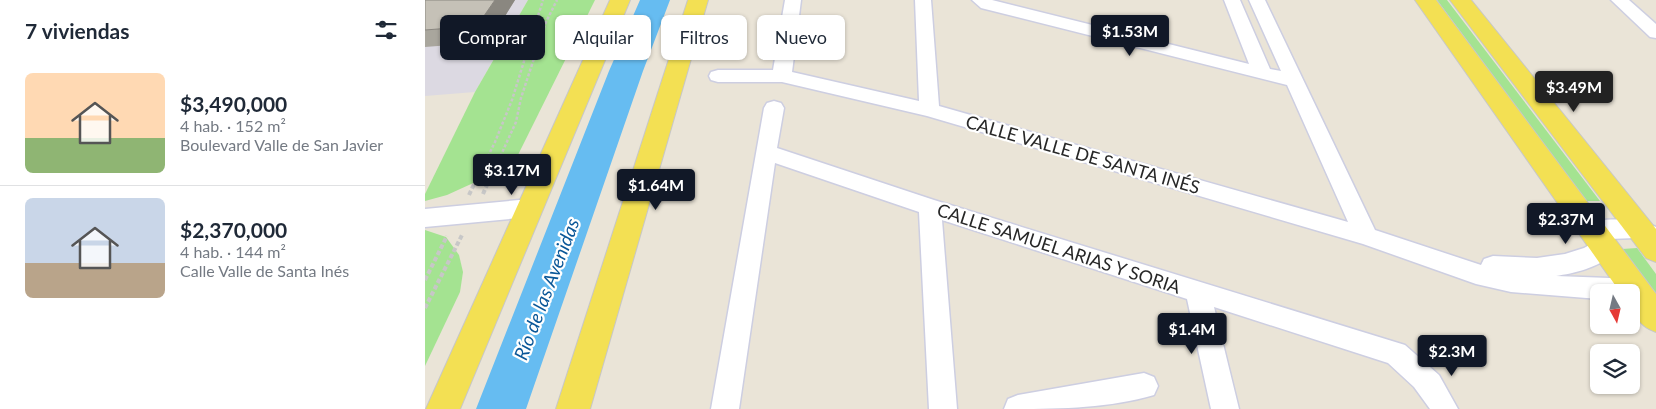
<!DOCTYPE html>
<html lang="es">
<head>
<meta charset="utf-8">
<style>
  :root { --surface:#fff; --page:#f2f2f3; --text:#1f2937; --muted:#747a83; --line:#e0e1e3; --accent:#111827 }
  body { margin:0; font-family:Lato,sans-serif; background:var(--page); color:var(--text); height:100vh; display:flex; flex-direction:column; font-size:19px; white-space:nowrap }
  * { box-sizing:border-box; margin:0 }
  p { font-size:16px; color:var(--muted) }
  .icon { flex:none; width:28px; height:28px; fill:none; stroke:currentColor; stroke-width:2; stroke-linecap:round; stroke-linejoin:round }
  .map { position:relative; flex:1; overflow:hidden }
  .sheet { display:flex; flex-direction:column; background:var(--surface); width:425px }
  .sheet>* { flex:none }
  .top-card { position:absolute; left:15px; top:15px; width:475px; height:45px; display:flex; gap:10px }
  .needle { width:32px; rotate:172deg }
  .tools { position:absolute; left:1165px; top:284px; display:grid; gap:10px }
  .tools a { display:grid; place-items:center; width:50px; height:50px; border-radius:8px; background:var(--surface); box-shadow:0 1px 4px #0004; font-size:25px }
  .price { position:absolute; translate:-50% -42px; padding:0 11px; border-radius:5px; background:var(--accent); color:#fff; font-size:16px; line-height:32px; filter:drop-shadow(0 1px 2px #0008) }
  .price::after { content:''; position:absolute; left:50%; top:30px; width:15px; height:11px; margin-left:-8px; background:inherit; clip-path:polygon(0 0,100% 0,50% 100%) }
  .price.selected { background:#222; color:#fff }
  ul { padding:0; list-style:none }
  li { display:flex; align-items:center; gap:15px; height:125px; padding:0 25px }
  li+li { border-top:1px solid var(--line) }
  li span { display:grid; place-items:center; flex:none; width:140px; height:100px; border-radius:8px; color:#555 }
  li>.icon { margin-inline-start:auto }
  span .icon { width:60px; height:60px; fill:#fffc; stroke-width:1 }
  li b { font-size:21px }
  h2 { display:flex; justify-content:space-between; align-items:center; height:60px; padding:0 25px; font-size:21px }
  .chip { padding:0 18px; border-radius:8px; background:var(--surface); box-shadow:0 1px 4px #0004; font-size:18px; line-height:45px }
  .chip.selected { background:var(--accent); color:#fff }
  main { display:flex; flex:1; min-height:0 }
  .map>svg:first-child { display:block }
  .industrial { fill:#dcd9e2 }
  .green { fill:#a4e391 }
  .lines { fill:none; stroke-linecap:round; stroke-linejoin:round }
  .river { fill:#66bcf1; fill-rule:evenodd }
  .minor-casing { stroke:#cdcee1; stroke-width:3 }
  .major-casing { stroke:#c7c7c7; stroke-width:2 }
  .path-far1 { stroke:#c7c7c7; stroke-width:2.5; stroke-dasharray:3 2; stroke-linecap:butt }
  .path { stroke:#c7c7c7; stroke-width:4; stroke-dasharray:4.5 2.5; stroke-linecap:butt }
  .minor { fill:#fff; fill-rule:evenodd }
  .major { fill:#f3e053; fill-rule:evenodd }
  .wall { fill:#a9a69d }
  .shaded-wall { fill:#8a8780 }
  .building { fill:#c5c1b7; stroke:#8a8780 }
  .labels { text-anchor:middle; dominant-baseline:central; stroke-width:4.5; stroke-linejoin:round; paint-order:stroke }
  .street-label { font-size:18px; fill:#272727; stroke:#fff }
  .water-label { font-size:19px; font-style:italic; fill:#0a5798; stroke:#fff }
</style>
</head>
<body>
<main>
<section class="sheet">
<h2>7 viviendas<svg class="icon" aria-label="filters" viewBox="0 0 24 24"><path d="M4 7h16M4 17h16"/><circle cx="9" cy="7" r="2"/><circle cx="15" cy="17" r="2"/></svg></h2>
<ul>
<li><span style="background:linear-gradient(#ffd9b3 65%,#8fb573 0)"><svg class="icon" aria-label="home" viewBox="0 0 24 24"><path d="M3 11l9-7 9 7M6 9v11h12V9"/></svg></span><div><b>$3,490,000</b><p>4 hab. · 152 m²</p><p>Boulevard Valle de San Javier</p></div></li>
<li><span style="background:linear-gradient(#c9d6e8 65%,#b9a48a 0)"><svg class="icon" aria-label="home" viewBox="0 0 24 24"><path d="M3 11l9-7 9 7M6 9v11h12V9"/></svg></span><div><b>$2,370,000</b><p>4 hab. · 144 m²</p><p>Calle Valle de Santa Inés</p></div></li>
</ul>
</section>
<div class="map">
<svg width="1231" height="409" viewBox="0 0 1231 409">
  <rect width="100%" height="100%" fill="#eae4d7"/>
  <polygon class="industrial" points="0,0 103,0 50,92 0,96"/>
  <g class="green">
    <polygon points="103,0 170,0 88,165 22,195 0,201 0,194 50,92"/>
    <polygon points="1012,0 1022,0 1175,201 1161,201"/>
    <polygon points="0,230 21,237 34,255 38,272 35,292 0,366"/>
    <polygon points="1212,248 1231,274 1231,295 1197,249"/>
  </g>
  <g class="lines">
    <polygon class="river" points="215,0 245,0 218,71 101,409 51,409 184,71"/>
    <defs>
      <g id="minor">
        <path d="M 360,0 L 376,0 L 367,72 L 494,101 L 490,0 L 506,0 L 514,106 L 923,222 L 862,85 L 556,8 L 547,0 L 567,0 L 824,64 L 799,0 L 815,0 L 845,69 L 856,71 L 824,0 L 840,0 L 950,230 L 1056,265 L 1059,259 L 1068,256 L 1112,258 L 1140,254 L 1159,248 L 1175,239 L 1159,236 L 1155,230 L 1159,224 C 1179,217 1212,218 1231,227 L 1231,246 L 1211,238 L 1184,239 L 1188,240 L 1192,247 C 1182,266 1151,273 1131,276 L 1211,279 L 1220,283 L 1223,290 L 1220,297 L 1206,300 L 1206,292 L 1174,292 L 1174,299 L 1086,292 L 1051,284 L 938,244 L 502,116 L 357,82 L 293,82 L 286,80 L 284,76 L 286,72 L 293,70 L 348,70 Z"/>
        <polygon points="1186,0 1204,0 1231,24 1231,38 1225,37"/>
        <polygon points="349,101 356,103 359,108 352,148 509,200 980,345 1014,375 1033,409 1005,409 989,387 963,363 789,307 814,409 786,409 762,299 517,220 532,409 504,409 494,212 350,163 314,409 286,409 339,108 342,103"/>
        <polygon points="105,199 113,202 116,208 113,214 105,217 0,227 0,209"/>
        <path d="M 719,373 L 729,377 L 733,386 L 729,395 C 682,409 628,409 579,409 L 583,399 L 593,395 Z"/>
      </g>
      <g id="major">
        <polygon points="185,0 205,0 35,409 1,409"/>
        <polygon points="263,0 283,0 165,409 131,409"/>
        <path d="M 990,0 L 1011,0 L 1231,294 L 1231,332 C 1212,325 1206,312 1206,292 L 1195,292 Z"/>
        <polygon points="1025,0 1046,0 1231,229 1231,262 1221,258"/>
      </g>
    </defs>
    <use href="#minor" class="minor-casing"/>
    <use href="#major" class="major-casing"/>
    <g class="path-far1">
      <polyline points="52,179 70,142 87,100 118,0"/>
      <polyline points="65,179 91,122 96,98 121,22 132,0"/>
    </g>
    <g class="path">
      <polyline points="58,194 65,178"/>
      <polyline points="44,195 52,178"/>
      <polyline points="0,280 22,236"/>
      <polyline points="0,308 37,235"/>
    </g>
    <use href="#minor" class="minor"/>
    <use href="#major" class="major"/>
  </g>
  <polygon class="wall" points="0,0 90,0 64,42 0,47"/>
  <polygon class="shaded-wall" points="70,0 90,0 64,42 52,26"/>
  <polygon class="building" points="0,0 70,0 52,26 0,30"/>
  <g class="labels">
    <g class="street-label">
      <text transform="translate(658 154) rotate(16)">CALLE VALLE DE SANTA INÉS</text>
      <text transform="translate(634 248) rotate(18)">CALLE SAMUEL ARIAS Y SORIA</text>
    </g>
    <g class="water-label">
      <text transform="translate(121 289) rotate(-69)">Río de las Avenidas</text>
    </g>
  </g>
</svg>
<div class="tools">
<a><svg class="needle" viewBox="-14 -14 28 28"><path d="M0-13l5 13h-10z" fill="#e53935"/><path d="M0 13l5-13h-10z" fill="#747a83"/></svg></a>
<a><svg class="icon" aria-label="layers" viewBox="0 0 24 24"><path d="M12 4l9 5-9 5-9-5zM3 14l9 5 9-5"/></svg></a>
</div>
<b class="price" style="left:705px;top:57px">$1.53M</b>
<b class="price selected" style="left:1149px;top:113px">$3.49M</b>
<b class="price" style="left:87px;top:196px">$3.17M</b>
<b class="price" style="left:231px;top:211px">$1.64M</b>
<b class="price" style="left:1141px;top:245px">$2.37M</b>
<b class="price" style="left:767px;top:355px">$1.4M</b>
<b class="price" style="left:1027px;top:377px">$2.3M</b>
<div class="top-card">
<a class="chip selected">Comprar</a>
<a class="chip">Alquilar</a>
<a class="chip">Filtros</a>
<a class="chip">Nuevo</a>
</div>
</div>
</main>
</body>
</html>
